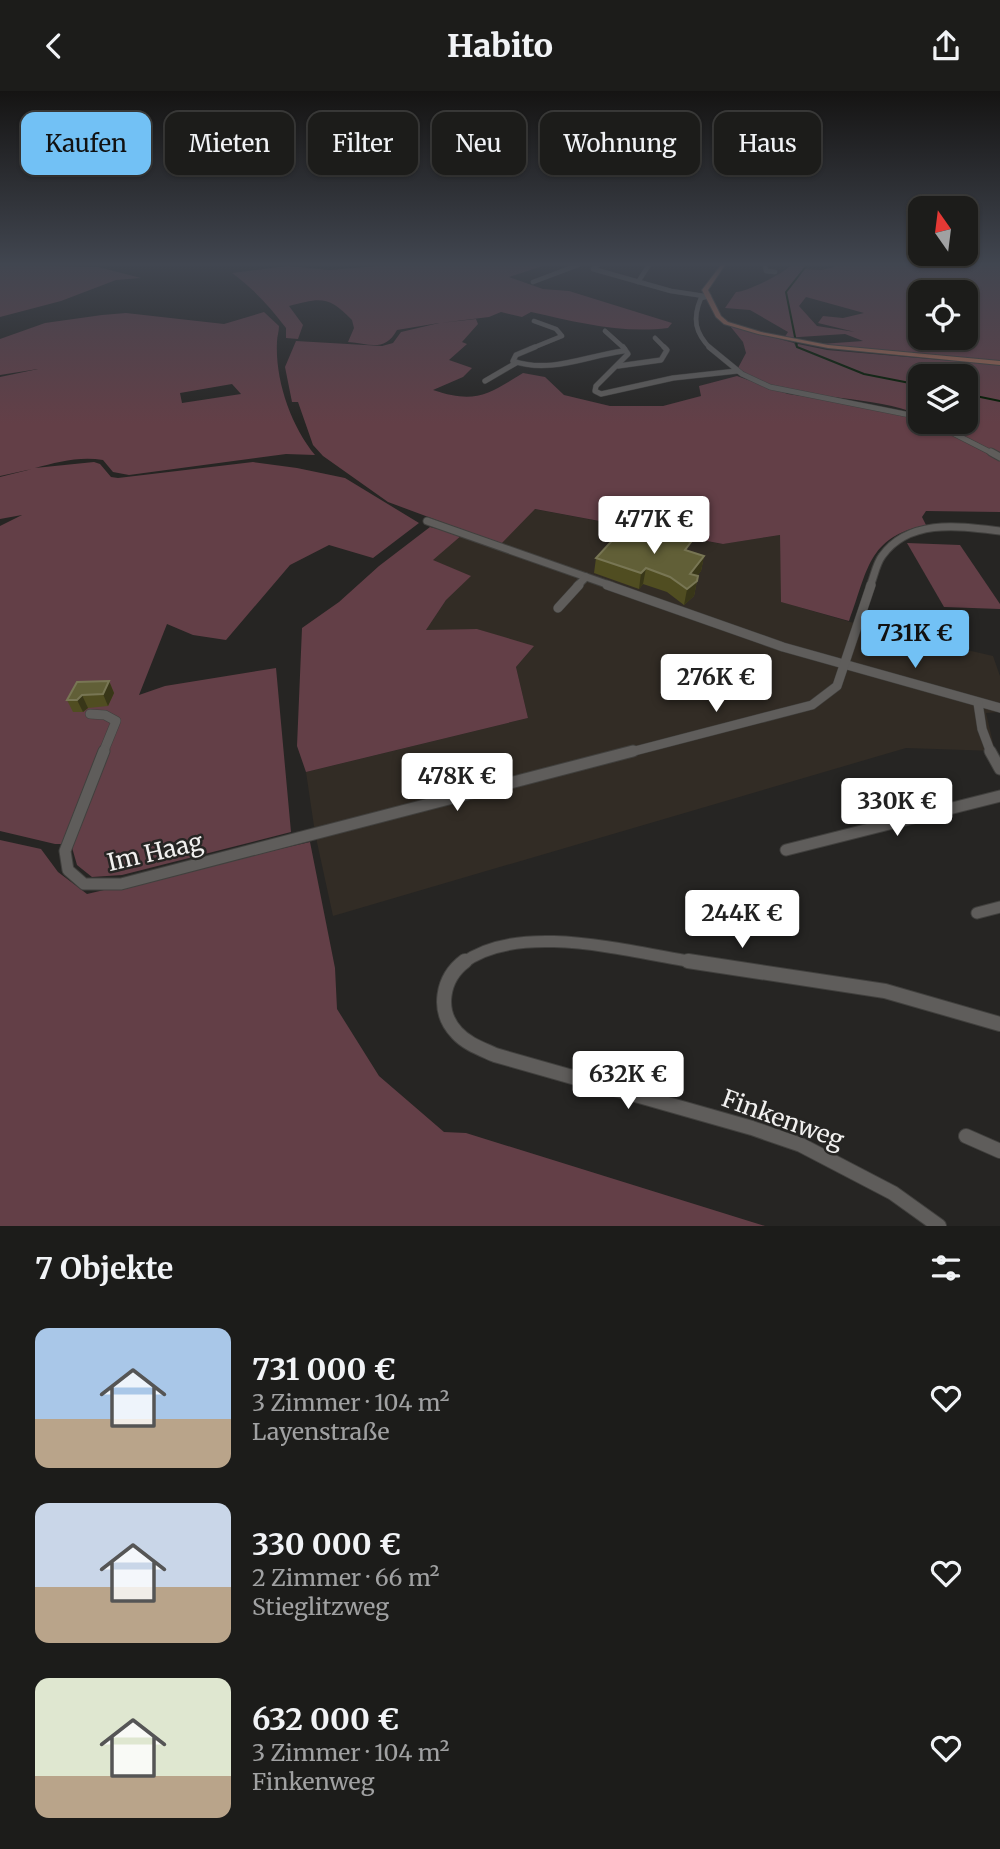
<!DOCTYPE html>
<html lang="de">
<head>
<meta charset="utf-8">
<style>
  :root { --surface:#1c1c1a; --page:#252523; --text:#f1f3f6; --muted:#a0a1a2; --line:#3a3a39; --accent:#72c1f5 }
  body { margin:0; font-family:Merriweather,serif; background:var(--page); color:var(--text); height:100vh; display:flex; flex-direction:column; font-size:26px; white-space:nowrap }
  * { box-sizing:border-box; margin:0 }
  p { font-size:23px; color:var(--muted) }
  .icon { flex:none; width:38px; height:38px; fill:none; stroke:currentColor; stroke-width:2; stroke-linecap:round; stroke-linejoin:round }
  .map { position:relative; height:1135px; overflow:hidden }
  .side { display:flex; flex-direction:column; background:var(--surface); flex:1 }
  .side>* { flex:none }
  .guide { position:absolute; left:21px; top:21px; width:959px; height:63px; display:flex; gap:14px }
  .needle { width:46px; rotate:346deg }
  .buttons { position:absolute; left:908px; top:105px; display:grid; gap:14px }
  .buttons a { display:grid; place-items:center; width:70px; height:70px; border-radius:14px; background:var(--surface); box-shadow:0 2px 5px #0004,0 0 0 2px var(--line); font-size:35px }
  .price { position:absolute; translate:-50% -60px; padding:0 16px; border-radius:7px; background:#fff; color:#222; font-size:23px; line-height:46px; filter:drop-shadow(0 2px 4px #0008) }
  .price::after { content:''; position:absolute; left:50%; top:42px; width:21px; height:16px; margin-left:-10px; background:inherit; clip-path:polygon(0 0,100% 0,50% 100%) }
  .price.active { background:var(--accent); color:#111 }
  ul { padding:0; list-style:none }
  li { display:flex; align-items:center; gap:21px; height:175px; padding:0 35px }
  li span { display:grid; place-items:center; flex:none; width:196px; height:140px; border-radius:14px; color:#555 }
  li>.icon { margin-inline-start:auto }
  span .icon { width:84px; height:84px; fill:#fffc; stroke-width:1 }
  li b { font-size:30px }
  h2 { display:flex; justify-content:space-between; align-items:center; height:84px; padding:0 35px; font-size:30px }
  .chip { padding:0 24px; border-radius:14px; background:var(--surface); box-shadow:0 2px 5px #0004,0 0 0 2px var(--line); font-size:24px; line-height:63px }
  .chip.active { background:var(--accent); color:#111 }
  header { display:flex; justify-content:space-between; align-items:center; height:91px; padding:0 35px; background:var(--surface); font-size:32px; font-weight:800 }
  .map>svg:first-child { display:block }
  .built { fill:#322c25 }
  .green { fill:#633f47; fill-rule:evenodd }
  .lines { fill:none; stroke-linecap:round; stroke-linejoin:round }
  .stream { stroke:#021a00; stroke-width:2 }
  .minor-far5-casing { stroke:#41403e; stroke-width:5 }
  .minor-far4-casing { stroke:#41403e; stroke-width:6 }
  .minor-far3-casing { stroke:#41403e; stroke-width:9 }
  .minor-far2-casing { stroke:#41403e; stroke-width:10 }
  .minor-far1-casing { stroke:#41403e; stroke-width:13 }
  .minor-casing { stroke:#41403e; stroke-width:16 }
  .major-casing { stroke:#41403e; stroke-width:2 }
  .minor-far5 { stroke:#5f5d5b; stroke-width:4.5 }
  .minor-far4 { stroke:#5f5d5b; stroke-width:5 }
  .minor-far3 { stroke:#5f5d5b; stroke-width:7 }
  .minor-far2 { stroke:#5f5d5b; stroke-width:9 }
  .minor-far1 { stroke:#5f5d5b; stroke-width:11 }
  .minor { stroke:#5f5d5b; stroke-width:14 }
  .major { fill:#986351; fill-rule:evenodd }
  .wall { fill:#504d21 }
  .shaded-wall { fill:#383618 }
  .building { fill:#615f37; stroke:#787654; stroke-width:2 }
  .labels { text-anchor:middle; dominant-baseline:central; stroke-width:5; stroke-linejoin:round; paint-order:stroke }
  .near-street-label { font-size:24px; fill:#f1f0ef; stroke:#262523 }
</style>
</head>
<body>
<header><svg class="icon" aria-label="back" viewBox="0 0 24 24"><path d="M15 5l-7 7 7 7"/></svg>Habito<svg class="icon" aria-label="share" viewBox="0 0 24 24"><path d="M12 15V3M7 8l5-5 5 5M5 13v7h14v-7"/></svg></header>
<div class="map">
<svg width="1000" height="1135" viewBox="0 0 1000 1135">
  <rect width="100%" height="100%" fill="#262523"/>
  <polygon class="built" points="534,418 722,453 780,444 782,511 864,535 993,565 1000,585 1000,621 986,622 995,660 906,657 333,825 315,742 306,681 528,627 516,576 533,556 477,538 425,540 446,509 470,485 432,469 462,444 501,452"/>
  <g class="green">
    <polygon points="0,174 98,176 141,187 116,189 61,210 0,226"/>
    <path d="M 388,174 L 546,174 L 509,186 L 543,198 L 569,200 L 672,232 L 668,237 C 622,243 576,231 531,221 L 522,226 L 501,221 L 489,226 L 440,232 L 476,228 L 478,233 L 462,251 L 467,253 L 449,269 L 472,277 L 463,286 L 433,299 C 475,313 487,304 523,282 L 545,286 L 564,304 L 610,315 L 663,315 L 701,305 L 699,295 L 737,285 L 788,303 L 874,315 L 926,331 L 1000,369 L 1000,421 L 926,420 L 922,426 L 926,434 C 867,446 868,480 849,530 L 781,511 L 780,444 L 723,453 L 535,418 L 501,453 L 388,411 L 323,365 L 313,354 L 298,311 L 292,311 L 285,276 L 296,250 L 382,255 L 393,252 L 401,241 L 439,232 L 397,239 C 385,261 370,253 348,251 L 354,237 L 352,229 C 328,204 320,207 289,215 L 303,234 L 298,248 L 286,247 L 286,237 C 271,217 253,197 232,182 L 287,175 L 330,179 Z"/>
    <path d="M 792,174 L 806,174 L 805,178 L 821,179 L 835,176 L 831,174 L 1000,174 L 1000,270 L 821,253 L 863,250 L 845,243 L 784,247 L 788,241 L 750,219 L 725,217 L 736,201 C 748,201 783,182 792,174 ZM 920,201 L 966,201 L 966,247 L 920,247 ZM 806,206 L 864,222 L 843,227 L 823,225 L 818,232 L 855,241 L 817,235 L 799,215 Z"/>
    <path d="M 264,221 L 279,235 C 279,241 277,245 277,251 C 275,289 291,335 315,364 L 286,363 L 129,384 L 113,381 L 103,369 C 80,365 57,371 35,377 L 94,371 L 100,373 L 111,386 L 118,387 L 253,371 L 297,377 L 345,387 L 419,432 L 373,467 L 329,454 L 290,474 L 226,549 L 193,544 L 167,533 L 139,604 L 165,595 L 276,577 L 291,741 L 122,784 L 92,786 L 77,774 L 71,753 L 55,753 L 0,740 L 0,435 L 22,424 L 0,428 L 0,386 L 32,378 L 0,385 L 0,286 L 38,278 L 0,284 L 0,248 L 45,232 L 102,224 L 126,222 L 224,233 ZM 232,293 L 241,303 L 182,312 L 180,302 Z"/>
    <path d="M 730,235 L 794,252 L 796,256 L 798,253 L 827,259 L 1000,274 L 1000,364 L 938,331 L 966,331 L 966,285 L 920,285 L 920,324 C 864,300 789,314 738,277 L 746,262 L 743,251 Z"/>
    <polygon points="430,436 462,444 433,469 471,485 446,509 426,539 477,538 534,555 516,576 528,627 306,681 297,655 302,537 339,511 379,475"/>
    <polygon points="907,452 960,454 1000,513 1000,518 944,516"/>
    <polygon points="0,749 41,758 58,781 87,803 310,751 335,877 337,918 379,985 444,1041 466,1042 765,1135 0,1135"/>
  </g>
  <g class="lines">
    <g class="stream">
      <polyline points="807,174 786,201 797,256 864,283 920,294"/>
      <polyline points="966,303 1000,310"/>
    </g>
    <defs>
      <g id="minor-far5">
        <polyline points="598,174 593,178 671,200 704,205"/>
        <polyline points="765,174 766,180 775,181"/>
        <polyline points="533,191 578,174"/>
        <polyline points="638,191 649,174"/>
        <path d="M 709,205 L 701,207 C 692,228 695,242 711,258"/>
        <polyline points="605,240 625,258"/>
        <polyline points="655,247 666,258"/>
        <polyline points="530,258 562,245 556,238 534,230"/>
      </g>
      <g id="minor-far4">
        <path d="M 535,256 L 516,264 L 513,270 C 550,283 586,265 623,260"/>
        <polyline points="623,256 628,263 596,295 595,300 601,303 673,287 737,280"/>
        <polyline points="709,256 742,283 770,296 920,326"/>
        <polyline points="618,275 661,269 667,259 664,256"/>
        <polyline points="485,290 516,272"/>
        <polyline points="931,331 994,363"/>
      </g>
      <g id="minor-far3">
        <polyline points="991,361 1000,366"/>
        <polyline points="427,430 612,495"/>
        <polyline points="577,495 586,486"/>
        <path d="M 870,495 C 874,486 876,473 882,465 C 909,427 960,435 1000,440"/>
      </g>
      <g id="minor-far2">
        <polyline points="607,494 783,556 1000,617"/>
        <polyline points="558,517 579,494"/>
        <polyline points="978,612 982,638 991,662"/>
        <polyline points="90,623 105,624 116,630 103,662"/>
        <polyline points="627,662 812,614 837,595 871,494"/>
      </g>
      <g id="minor-far1">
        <polyline points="104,660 65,760 68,779 84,793 121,793 633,660"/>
        <polyline points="990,660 1000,678"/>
        <polyline points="786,759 1000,705"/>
        <polyline points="977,822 1000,816"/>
        <path d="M 463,872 C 521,829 632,862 700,872"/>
      </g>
      <g id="minor">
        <path d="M 465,870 C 442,887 436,920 457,942 C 467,953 482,958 495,964 L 752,1037 L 801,1054 L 893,1102 L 939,1135"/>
        <polyline points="688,870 885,900 1000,933"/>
        <polyline points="966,1045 1000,1060"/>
      </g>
      <polygon id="major" points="721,174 725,174 708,199 721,225 728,231 761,241 828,254 1000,270 1000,274 828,257 758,243 724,233 716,226 702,199"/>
    </defs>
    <use href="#minor-far5" class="minor-far5-casing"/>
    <use href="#minor-far4" class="minor-far4-casing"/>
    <use href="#minor-far3" class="minor-far3-casing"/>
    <use href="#minor-far2" class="minor-far2-casing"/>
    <use href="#minor-far1" class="minor-far1-casing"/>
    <use href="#minor" class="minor-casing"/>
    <use href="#major" class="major-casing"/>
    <use href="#minor-far5" class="minor-far5"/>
    <use href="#minor-far4" class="minor-far4"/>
    <use href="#minor-far3" class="minor-far3"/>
    <use href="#minor-far2" class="minor-far2"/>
    <use href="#minor-far1" class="minor-far1"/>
    <use href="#minor" class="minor"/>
    <use href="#major" class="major"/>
  </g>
  <g class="wall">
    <polygon points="689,460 704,465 701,480 697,485 698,485 694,505 684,514 667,501 643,493 639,498 594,482 596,467"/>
    <polygon points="109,590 114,602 108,615 88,617 83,621 73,621 67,609"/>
  </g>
  <g class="shaded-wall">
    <polygon points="704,465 701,480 688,498 697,490 694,505 684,514 690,483"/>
    <polygon points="646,477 643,493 639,498 641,482"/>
    <polygon points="109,590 114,602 108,615 103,603"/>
    <polygon points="82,604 88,617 83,621 77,609"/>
  </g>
  <g class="building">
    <polygon points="622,439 659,451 666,443 691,451 685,459 704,465 690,483 698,485 697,490 687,498 670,486 646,477 641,482 596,467"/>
    <polygon points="109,590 103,603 82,604 77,609 67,609 77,591"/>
  </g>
  <linearGradient id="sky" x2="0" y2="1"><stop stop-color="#151413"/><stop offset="0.52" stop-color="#414650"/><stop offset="1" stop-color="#414650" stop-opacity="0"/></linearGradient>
  <rect width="1000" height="333" fill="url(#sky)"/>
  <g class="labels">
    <g class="near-street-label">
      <text transform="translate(155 761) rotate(-13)">Im Haag</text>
      <text transform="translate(783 1028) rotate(20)">Finkenweg</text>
    </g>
  </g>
</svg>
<div class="buttons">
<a><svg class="needle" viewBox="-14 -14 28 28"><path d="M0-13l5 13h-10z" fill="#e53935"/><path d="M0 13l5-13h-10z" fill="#a0a1a2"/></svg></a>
<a><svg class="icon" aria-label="locate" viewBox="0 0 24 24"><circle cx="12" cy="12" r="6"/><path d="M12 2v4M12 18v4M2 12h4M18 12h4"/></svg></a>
<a><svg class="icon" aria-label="layers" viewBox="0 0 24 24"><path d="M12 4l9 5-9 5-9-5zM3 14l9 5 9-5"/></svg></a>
</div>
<b class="price" style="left:654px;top:465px">477K €</b>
<b class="price active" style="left:915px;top:579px">731K €</b>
<b class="price" style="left:716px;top:623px">276K €</b>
<b class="price" style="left:457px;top:722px">478K €</b>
<b class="price" style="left:897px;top:747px">330K €</b>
<b class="price" style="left:742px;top:859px">244K €</b>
<b class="price" style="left:628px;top:1020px">632K €</b>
<div class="guide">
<a class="chip active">Kaufen</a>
<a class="chip">Mieten</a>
<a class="chip">Filter</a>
<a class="chip">Neu</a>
<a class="chip">Wohnung</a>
<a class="chip">Haus</a>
</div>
</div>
<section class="side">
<h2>7 Objekte<svg class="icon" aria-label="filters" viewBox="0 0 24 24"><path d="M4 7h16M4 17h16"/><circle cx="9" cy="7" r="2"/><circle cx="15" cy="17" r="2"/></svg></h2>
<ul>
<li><span style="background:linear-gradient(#a9c7e8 65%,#b9a48a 0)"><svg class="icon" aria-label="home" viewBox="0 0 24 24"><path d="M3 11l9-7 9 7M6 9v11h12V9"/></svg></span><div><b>731 000 €</b><p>3 Zimmer · 104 m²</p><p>Layenstraße</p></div><svg class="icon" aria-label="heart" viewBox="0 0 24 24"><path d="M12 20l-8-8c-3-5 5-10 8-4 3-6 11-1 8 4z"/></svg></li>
<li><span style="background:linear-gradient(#c9d6e8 60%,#b9a48a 0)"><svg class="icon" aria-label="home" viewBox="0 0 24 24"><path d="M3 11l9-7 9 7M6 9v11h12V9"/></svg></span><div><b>330 000 €</b><p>2 Zimmer · 66 m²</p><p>Stieglitzweg</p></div><svg class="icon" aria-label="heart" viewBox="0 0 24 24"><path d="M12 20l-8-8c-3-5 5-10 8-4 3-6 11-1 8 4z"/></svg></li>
<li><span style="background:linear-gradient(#dfe7d0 70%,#b9a48a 0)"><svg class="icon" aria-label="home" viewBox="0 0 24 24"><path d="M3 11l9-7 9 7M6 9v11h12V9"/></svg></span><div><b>632 000 €</b><p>3 Zimmer · 104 m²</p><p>Finkenweg</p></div><svg class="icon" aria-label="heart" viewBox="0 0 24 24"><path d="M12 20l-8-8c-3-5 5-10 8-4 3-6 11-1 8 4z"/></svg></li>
</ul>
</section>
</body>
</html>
